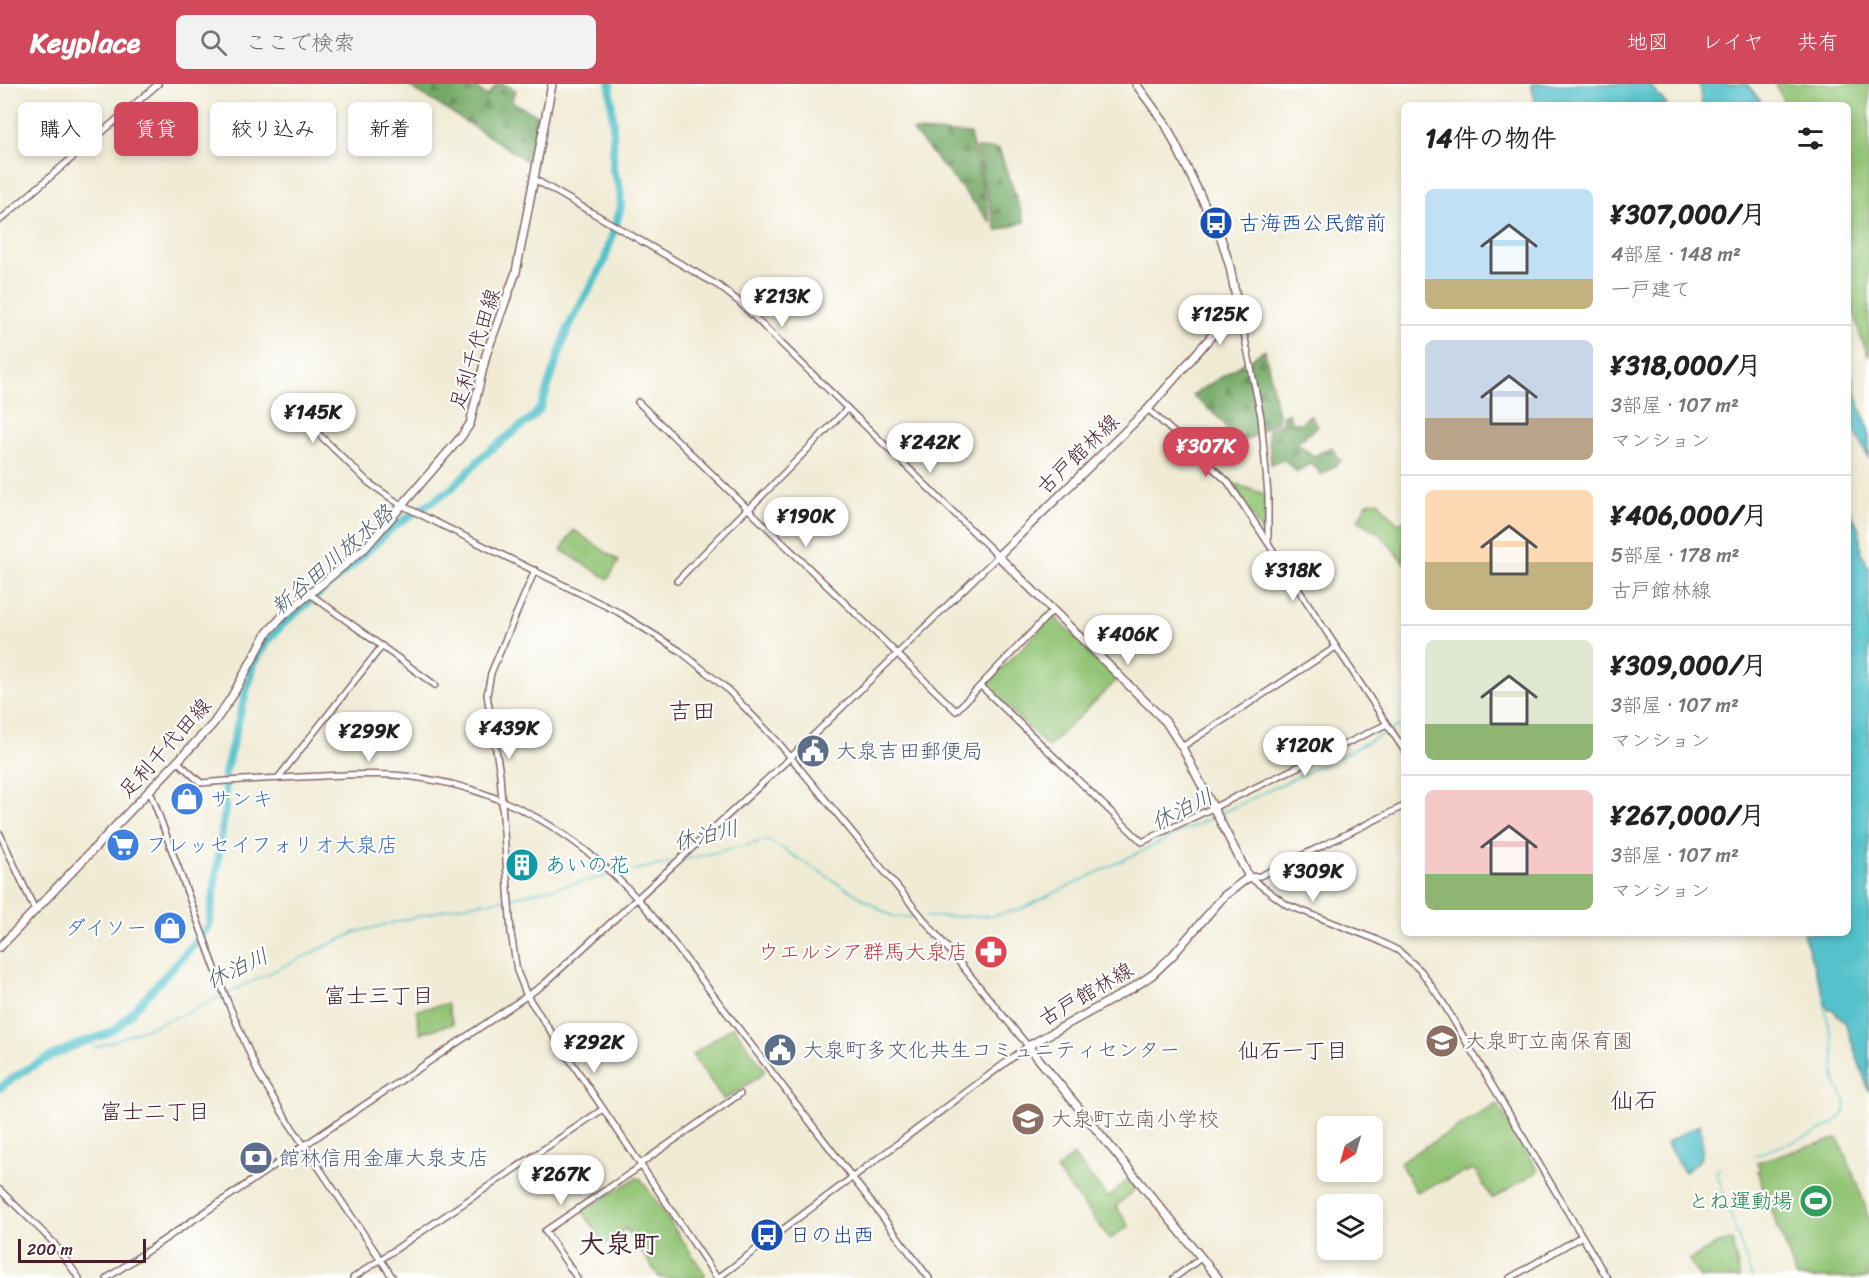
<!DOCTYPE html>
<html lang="ja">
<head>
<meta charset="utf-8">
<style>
  :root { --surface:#fff; --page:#f2f2f2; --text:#222; --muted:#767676; --line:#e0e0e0; --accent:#d1495b }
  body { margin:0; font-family:Sriracha,"Klee One",sans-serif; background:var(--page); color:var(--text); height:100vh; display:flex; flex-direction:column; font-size:22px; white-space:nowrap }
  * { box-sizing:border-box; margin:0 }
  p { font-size:20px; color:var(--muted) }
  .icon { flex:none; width:33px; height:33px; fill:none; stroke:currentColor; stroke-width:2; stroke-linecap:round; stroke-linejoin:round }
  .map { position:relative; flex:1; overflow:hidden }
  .details { position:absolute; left:1401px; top:18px; width:450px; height:834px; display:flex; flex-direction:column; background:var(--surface); border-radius:9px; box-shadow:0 3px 9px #0003 }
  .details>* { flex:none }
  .guide { position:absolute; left:18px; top:18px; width:570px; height:54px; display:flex; gap:12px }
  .needle { width:39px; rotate:217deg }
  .buttons { position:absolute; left:1317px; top:1032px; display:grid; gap:12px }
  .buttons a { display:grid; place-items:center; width:66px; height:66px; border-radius:9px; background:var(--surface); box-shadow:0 3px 9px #0003; font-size:30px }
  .scale { position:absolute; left:18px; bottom:15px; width:128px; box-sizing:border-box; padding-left:6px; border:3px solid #4a1f2b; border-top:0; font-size:16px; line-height:21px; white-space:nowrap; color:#4a1f2b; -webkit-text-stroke:4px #fff; paint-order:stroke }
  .price { position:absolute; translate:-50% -51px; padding:0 14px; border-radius:21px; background:#fff; color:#222; font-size:20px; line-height:39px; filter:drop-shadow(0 2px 3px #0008) }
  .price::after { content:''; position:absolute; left:50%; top:36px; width:18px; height:14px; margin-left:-9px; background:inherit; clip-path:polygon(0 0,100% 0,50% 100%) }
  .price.active { background:var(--accent); color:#fff }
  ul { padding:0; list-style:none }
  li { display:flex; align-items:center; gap:18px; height:150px; padding:0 24px }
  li+li { border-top:2px solid var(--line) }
  li span { display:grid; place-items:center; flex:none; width:168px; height:120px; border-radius:9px; color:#555 }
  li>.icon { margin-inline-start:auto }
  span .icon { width:72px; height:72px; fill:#fffc; stroke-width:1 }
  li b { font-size:26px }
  h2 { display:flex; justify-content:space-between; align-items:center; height:72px; padding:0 24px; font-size:26px }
  .pill { padding:0 21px; border-radius:9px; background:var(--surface); box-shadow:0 3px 9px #0003; font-size:21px; line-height:54px }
  .pill.active { background:var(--accent); color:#fff }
  header { display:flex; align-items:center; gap:36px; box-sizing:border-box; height:84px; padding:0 30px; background:var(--accent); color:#fff }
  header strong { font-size:28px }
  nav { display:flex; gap:33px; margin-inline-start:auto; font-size:21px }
  .search { width:420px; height:54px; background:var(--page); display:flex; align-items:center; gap:15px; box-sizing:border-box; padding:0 21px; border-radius:9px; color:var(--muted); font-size:22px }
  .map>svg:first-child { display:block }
  .green { fill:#92c475; stroke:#6e7250; stroke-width:1.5 }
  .forest { fill:url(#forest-firs); stroke:#606448; stroke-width:1.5 }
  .water { fill:#54c2cb; stroke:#4f707b; stroke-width:1.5 }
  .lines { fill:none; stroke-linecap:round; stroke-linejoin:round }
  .stream { stroke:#54c2cb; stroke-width:1.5 }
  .river { stroke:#54c2cb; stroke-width:8 }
  .minor-casing { stroke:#846666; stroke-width:8 }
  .major-casing { stroke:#846666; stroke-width:10 }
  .minor { stroke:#fff; stroke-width:5 }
  .major { stroke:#fff; stroke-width:7 }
  .labels { text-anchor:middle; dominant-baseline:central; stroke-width:4.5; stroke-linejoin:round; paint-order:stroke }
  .transit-label { font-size:21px; fill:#164399; stroke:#fff; text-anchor:start }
  .street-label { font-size:21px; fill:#4a1f2b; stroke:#fff }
  .service-label { font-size:21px; fill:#4e5e75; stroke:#fff; text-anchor:start }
  .shop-label { font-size:21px; fill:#366cbe; stroke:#fff; text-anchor:start }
  .culture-label { font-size:21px; fill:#0d838f; stroke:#fff; text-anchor:start }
  .health-label { font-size:21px; fill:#be3a42; stroke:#fff; text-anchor:end }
  .education-label { font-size:21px; fill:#785e54; stroke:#fff; text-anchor:start }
  .leisure-label { font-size:21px; fill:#27864d; stroke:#fff; text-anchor:end }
  .water-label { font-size:22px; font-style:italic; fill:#4e606b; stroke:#fff }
  .neighbourhood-label { font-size:22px; fill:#4a1f2b; stroke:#fff }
  .quarter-label { font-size:24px; fill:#4a1f2b; stroke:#fff }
  .district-label { font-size:27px; font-weight:bold; fill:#4a1f2b; stroke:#fff }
</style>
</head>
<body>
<header>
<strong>Keyplace</strong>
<div class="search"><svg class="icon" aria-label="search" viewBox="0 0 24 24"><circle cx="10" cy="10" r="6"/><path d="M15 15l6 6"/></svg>ここで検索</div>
<nav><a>地図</a><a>レイヤ</a><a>共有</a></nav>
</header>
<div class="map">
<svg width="1869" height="1194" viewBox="0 0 1869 1194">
  <defs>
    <pattern id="forest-firs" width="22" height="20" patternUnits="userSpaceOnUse" patternTransform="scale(1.5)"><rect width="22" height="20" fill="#75aa66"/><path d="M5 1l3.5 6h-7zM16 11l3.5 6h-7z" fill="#628a54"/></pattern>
  </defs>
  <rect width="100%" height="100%" fill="#fff"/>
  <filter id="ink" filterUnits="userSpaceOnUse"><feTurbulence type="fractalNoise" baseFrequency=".0167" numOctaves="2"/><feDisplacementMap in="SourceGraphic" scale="12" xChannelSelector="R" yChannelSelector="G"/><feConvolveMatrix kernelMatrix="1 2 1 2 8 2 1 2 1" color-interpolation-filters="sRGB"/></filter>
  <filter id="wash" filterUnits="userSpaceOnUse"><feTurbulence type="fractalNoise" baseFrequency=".008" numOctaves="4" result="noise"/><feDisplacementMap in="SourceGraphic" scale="24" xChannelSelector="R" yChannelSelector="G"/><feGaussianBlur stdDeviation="1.35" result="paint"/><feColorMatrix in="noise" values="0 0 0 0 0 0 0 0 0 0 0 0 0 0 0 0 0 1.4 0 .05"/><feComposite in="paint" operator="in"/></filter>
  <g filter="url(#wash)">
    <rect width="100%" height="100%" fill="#f0ebd4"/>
    <g class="green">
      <polygon points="1776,0 1869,0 1869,273 1860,251 1848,205 1848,21 1785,21"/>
      <polygon points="1232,399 1265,410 1265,454"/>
      <polygon points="1378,417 1398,440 1404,436 1404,479 1383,453 1358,436 1367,419"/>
      <polygon points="574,446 619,477 608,495 561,466"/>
      <polygon points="1054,532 1118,595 1048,663 985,601"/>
      <polygon points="447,920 453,940 420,949 416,926"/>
      <polygon points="733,942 765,986 762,991 724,1016 692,971"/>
      <polygon points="1497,1020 1538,1087 1536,1089 1492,1115 1474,1085 1416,1108 1400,1079 1401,1077"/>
      <polygon points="1838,1054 1858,1100 1869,1135 1869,1194 1797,1194 1757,1087 1760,1086 1757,1078"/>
      <polygon points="1073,1071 1108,1114 1128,1095 1136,1105 1116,1122 1129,1142 1110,1155 1056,1086"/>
      <polygon points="636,1094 641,1095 705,1190 704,1194 660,1194 626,1145 605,1160 582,1127"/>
      <polygon points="1732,1156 1740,1194 1700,1194 1689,1176 1720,1158"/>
    </g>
    <g class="forest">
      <polygon points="406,0 480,0 477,5 487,12 497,0 504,0 516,6 511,17 540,33 535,82"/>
      <polygon points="913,47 970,50 991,139 924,60"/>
      <polygon points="976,64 999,65 1025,138 997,147 982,94"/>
      <polygon points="1265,266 1279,336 1239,361 1220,335 1192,311"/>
      <polygon points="1288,329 1292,338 1301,339 1310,331 1318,342 1297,359 1314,372 1331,363 1341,377 1322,391 1311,379 1296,388 1285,376 1271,380 1268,346 1283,338 1282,331"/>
    </g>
    <g class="water">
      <polygon points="1531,0 1649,0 1667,21 1536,21"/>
      <polygon points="1699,0 1747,0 1760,16 1761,21 1702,21"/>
      <polygon points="1848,276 1861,327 1866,337 1869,349 1869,375 1848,333"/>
      <polygon points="1848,423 1859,445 1861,467 1869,485 1869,1008 1845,938 1832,925 1828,925 1803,849 1848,849"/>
      <path d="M 1700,1040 C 1702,1067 1710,1073 1684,1088 L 1666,1059 Z"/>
    </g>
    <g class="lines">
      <g class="stream">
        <polyline points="1219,730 1343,671 1404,639"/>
        <polyline points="683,776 764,757 770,757 886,829 895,833 919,833"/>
        <polyline points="616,790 673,778"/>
        <polyline points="510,814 611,791"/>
        <polyline points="924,833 992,832 1019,826 1215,732"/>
        <polyline points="89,956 95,964 184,930 356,848 460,822 506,815"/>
        <path d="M 1756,1071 C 1776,1063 1845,1045 1846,1022 C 1846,1015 1840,1008 1837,1001 C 1831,988 1835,974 1833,961 C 1831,944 1823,928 1824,911"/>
        <polyline points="1721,1083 1716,1087 1752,1194"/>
      </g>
      <path class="river" d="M 0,1004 C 24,984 54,970 83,958 C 95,954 108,951 118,943 L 199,855 L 209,841 L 225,726 L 225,689 L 253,580 L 268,556 L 284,539 L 348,485 L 393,443 L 450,406 L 484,371 L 534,332 L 541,323 L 568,244 L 604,178 L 621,123 L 620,104 L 613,86 L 613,38 L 610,0"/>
    </g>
  </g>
  <g filter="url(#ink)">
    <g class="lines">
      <defs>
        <g id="minor">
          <polyline points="0,136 158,0"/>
          <polyline points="1235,228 1241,235 1261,333 1268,411 1268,457"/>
          <polyline points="638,318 956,627 1053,526"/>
          <polyline points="1148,325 1228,398 1404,666"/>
          <polyline points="296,328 369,399 401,421 618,528 680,567 726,604 778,658 1028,962 718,1194"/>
          <polyline points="749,425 847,325"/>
          <polyline points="535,486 491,589 487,611 500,690 511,849 517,887 527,912 717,1194"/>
          <polyline points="677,497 748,424"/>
          <polyline points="310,510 435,601"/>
          <polyline points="981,602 1142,758 1387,640"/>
          <polyline points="1182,663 1336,563"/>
          <path d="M 178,678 L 201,699 C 234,696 268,695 301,693 C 331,692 363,689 393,691 C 503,699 587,753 656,836 L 929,1194"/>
          <polyline points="278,694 382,562"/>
          <polyline points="150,707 226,914 258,989 285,1033 393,1194"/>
          <polyline points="0,750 35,826"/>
          <polyline points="1249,793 1287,821 1375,855 1399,867 1421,887 1442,917 1607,1194"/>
          <polyline points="1249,793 1260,792 1404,722"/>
          <polyline points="640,1080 740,1010"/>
          <polyline points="0,1106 53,1158 79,1194"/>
          <polyline points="107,1194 543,901 790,674 998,472 738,217 719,202 534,95"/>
          <polyline points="353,1194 603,1025"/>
          <polyline points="577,1194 545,1147 641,1082"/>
          <polyline points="1174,1194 1201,1174"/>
          <polyline points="1510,1194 1582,1152"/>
        </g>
        <g id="major">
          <polyline points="1136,0 1166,41 1221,154 1230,183 1236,214 1236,224 1148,325 998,472 1166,638 1182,663 1249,793 1224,812 1172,872 1152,891 1131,905 1028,962 1218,1194"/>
          <polyline points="0,863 213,640 231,614 267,549 283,532 366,463 461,353 470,340 486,271 516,188 552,0"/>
        </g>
      </defs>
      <use href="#minor" class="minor-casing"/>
      <use href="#major" class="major-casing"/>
      <use href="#minor" class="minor"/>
      <use href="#major" class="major"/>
    </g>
  </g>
  <defs>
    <symbol id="bus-disc" viewBox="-11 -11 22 22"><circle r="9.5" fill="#1a4fb4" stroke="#fff"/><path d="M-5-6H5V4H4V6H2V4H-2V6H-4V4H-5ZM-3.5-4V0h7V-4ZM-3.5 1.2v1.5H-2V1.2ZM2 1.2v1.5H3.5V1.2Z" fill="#fff"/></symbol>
    <symbol id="civic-disc" viewBox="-11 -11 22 22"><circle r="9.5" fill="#5c6f8a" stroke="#fff"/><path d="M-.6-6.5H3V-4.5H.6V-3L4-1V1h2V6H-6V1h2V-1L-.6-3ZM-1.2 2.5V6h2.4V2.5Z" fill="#fff"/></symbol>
    <symbol id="shop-disc" viewBox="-11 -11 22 22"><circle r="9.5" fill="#3f7fe0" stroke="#fff"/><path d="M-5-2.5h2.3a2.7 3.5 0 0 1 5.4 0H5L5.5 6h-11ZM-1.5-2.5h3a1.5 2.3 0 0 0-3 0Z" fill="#fff"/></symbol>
    <symbol id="supermarket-disc" viewBox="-11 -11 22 22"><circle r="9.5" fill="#3f7fe0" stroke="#fff"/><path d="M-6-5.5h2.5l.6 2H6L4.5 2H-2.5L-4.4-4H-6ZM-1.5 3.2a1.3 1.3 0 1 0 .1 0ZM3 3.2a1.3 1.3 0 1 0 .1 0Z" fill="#fff"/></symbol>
    <symbol id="building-disc" viewBox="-11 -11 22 22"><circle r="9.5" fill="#0f9aa8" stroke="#fff"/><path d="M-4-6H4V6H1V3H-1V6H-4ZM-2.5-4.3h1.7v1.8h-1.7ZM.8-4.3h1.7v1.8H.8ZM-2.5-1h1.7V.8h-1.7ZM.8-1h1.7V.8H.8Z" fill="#fff"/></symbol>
    <symbol id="pharmacy-disc" viewBox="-11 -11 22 22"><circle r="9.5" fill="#e0444e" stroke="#fff"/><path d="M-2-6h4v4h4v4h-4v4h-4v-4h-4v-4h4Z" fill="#fff"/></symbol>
    <symbol id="school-disc" viewBox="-11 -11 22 22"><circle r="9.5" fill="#8d6e63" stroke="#fff"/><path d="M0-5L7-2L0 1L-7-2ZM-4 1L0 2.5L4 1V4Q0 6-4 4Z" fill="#fff"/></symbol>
    <symbol id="bank-disc" viewBox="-11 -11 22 22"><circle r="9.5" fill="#5c6f8a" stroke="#fff"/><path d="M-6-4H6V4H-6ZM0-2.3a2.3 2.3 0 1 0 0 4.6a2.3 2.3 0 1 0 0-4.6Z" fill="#fff"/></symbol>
    <symbol id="stadium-disc" viewBox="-11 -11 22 22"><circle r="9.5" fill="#2e9e5b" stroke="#fff"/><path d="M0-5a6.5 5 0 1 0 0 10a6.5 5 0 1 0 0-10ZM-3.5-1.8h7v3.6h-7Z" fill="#fff"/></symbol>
  </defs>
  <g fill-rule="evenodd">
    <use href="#bus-disc" x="1197" y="120" width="38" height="38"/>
    <use href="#civic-disc" x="794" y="648" width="38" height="38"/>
    <use href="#shop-disc" x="168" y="696" width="38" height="38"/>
    <use href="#supermarket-disc" x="104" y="742" width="38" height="38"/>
    <use href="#building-disc" x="503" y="762" width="38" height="38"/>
    <use href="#shop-disc" x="151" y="825" width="38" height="38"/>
    <use href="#pharmacy-disc" x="972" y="849" width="38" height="38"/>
    <use href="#school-disc" x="1423" y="938" width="38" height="38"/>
    <use href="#civic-disc" x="761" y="947" width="38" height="38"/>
    <use href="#school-disc" x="1009" y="1016" width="38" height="38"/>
    <use href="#bank-disc" x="237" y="1055" width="38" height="38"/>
    <use href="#stadium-disc" x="1797" y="1098" width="38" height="38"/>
    <use href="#bus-disc" x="748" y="1132" width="38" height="38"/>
  </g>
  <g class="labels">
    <g class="transit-label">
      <text x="1239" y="139">古海西公民館前</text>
      <text x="790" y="1151">日の出西</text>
    </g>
    <g class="street-label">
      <text transform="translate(475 265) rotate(-73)">足利千代田線</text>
      <text transform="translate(1078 370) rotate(-44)">古戸館林線</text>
      <text transform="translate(165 664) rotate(-48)">足利千代田線</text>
      <text transform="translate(1086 910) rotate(-30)">古戸館林線</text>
    </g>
    <g class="service-label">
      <text x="836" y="667">大泉吉田郵便局</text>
      <text x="803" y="966">大泉町多文化共生コミュニティセンター</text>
      <text x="279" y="1074">館林信用金庫大泉支店</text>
    </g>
    <g class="shop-label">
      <text x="210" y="715">サンキ</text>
      <text x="146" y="761">フレッセイフォリオ大泉店</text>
      <text x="147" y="844" text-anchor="end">ダイソー</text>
    </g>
    <g class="culture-label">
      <text x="545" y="781">あいの花</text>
    </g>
    <g class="health-label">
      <text x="968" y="868">ウエルシア群馬大泉店</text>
    </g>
    <g class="education-label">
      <text x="1465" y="957">大泉町立南保育園</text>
      <text x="1051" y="1035">大泉町立南小学校</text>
    </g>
    <g class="leisure-label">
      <text x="1793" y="1117">とね運動場</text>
    </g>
    <g class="water-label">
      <text transform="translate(332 476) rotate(-41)">新谷田川放水路</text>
      <text transform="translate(1182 725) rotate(-26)">休泊川</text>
      <text transform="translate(706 751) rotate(-13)">休泊川</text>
      <text transform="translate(237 884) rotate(-25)">休泊川</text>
    </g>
    <g class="neighbourhood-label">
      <text x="379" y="911">富士三丁目</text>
      <text x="1293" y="966">仙石一丁目</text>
      <text x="155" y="1027">富士二丁目</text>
    </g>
    <g class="quarter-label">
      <text x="692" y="627">吉田</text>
      <text x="1634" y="1016">仙石</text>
    </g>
    <g class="district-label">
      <text x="619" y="1160">大泉町</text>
    </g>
  </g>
</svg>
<div class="buttons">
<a><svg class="needle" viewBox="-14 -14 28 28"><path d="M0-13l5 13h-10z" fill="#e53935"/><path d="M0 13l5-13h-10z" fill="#767676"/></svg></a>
<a><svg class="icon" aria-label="layers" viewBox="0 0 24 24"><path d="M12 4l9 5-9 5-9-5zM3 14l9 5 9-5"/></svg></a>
</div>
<div class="scale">200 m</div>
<b class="price" style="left:782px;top:244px">¥213K</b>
<b class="price" style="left:1220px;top:262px">¥125K</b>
<b class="price" style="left:313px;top:360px">¥145K</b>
<b class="price" style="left:930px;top:390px">¥242K</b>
<b class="price active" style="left:1206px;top:394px">¥307K</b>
<b class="price" style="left:806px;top:464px">¥190K</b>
<b class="price" style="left:1293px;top:518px">¥318K</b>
<b class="price" style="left:1128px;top:582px">¥406K</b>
<b class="price" style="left:509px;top:676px">¥439K</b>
<b class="price" style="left:369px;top:679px">¥299K</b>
<b class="price" style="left:1305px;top:693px">¥120K</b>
<b class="price" style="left:1313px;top:819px">¥309K</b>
<b class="price" style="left:594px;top:990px">¥292K</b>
<b class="price" style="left:561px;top:1122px">¥267K</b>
<div class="guide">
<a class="pill">購入</a>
<a class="pill active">賃貸</a>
<a class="pill">絞り込み</a>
<a class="pill">新着</a>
</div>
<section class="details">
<h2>14件の物件<svg class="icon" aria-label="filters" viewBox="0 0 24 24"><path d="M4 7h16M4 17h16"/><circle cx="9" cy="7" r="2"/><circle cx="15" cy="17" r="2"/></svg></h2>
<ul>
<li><span style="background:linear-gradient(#bfe0f5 75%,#c2b280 0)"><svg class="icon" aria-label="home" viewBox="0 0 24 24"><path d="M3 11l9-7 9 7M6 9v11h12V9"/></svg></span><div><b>¥307,000/月</b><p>4部屋 · 148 m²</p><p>一戸建て</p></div></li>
<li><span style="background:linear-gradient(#c9d6e8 65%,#b9a48a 0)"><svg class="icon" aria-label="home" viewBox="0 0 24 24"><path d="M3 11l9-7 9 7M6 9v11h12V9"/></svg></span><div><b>¥318,000/月</b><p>3部屋 · 107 m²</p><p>マンション</p></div></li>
<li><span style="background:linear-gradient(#ffd9b3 60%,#c2b280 0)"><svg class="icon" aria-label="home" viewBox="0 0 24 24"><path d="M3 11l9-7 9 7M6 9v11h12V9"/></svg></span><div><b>¥406,000/月</b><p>5部屋 · 178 m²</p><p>古戸館林線</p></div></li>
<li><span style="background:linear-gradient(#dfe7d0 70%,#8fb573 0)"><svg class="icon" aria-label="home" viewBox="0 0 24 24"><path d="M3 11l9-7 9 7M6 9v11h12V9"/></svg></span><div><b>¥309,000/月</b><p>3部屋 · 107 m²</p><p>マンション</p></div></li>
<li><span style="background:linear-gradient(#f6c9c9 70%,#8fb573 0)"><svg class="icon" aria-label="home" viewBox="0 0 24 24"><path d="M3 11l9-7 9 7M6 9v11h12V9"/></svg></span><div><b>¥267,000/月</b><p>3部屋 · 107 m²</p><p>マンション</p></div></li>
</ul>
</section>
</div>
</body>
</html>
